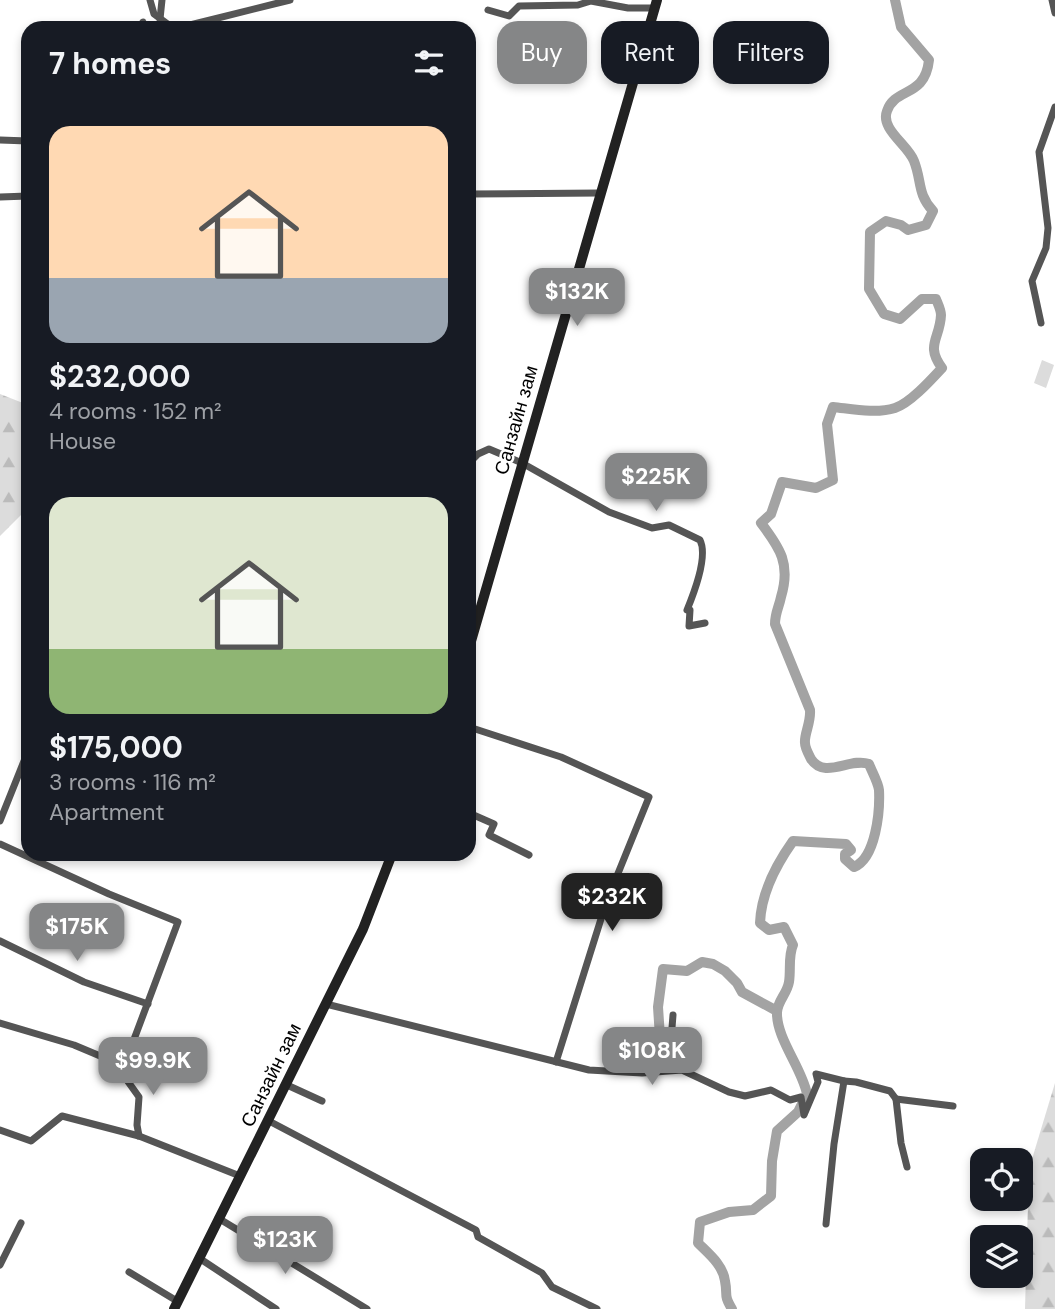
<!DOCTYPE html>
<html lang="en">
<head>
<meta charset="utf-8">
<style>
  :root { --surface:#171b24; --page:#242831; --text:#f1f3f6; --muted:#9ea1a6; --accent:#858687 }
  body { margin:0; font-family:"DM Sans",sans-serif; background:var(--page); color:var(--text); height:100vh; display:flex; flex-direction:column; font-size:26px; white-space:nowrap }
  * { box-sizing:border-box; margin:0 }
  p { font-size:23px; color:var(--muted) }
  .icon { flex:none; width:38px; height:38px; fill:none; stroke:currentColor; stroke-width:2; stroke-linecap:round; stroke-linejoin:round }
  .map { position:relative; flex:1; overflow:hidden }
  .sheet { position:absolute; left:21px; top:21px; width:455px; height:840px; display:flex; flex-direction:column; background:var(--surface); border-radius:21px; box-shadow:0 4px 10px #0003 }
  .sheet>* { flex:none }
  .guide { position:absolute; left:497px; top:21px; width:452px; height:63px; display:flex; gap:14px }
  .controls { position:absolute; left:970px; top:1148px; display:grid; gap:14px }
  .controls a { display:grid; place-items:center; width:63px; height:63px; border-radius:14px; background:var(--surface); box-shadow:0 4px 10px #0003; font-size:35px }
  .price { position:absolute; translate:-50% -60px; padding:0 16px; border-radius:14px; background:var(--accent); color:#fff; font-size:23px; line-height:46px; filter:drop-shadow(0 2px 4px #0008) }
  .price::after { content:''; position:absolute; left:50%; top:42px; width:21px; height:16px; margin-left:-10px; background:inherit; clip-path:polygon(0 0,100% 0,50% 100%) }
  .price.on { background:#222; color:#fff }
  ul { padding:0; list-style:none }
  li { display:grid; align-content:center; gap:14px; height:371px; padding:0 28px }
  li span { display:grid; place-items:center; height:217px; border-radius:21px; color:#555 }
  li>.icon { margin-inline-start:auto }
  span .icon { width:126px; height:126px; fill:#fffc; stroke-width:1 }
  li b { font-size:30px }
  h2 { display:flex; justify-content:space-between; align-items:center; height:84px; padding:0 28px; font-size:30px }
  .tag { padding:0 24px; border-radius:21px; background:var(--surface); box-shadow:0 4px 10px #0003; font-size:24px; line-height:63px }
  .tag.on { background:var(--accent); color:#fff }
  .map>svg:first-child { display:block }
  .forest { fill:url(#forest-firs) }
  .green { fill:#dcdcdc }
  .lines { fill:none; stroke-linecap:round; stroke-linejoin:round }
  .river { stroke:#a3a3a3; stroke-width:10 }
  .street { stroke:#555; stroke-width:7 }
  .secondary { stroke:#222; stroke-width:10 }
  .labels { text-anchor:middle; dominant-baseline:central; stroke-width:5; stroke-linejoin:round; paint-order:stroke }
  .street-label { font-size:19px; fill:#000; stroke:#fff }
</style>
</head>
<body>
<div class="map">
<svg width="1055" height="1309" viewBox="0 0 1055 1309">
  <defs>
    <pattern id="forest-firs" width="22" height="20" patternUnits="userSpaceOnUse" patternTransform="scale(1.75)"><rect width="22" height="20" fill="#dcdcdc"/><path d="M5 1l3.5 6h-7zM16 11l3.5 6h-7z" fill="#bbb"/></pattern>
  </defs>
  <rect width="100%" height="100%" fill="#fff"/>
  <g class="forest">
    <polygon points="0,394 28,405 28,505 27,509 0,536"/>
    <polygon points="1055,1083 1055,1309 1025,1309 1029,1169"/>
  </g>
  <polygon class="green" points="1042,360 1054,365 1046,388 1034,383"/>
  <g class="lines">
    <g class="river">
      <polyline points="660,1037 658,1007 663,969 687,971 702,962 713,964 725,971 737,983 742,992 777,1011"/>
      <path d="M 732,1309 C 723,1294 728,1296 725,1281 C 723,1265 709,1254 698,1243 L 700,1222 L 729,1212 L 753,1210 L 771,1196 L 772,1161 L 777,1131 L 798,1112 L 807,1094 C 802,1068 776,1038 777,1012 C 778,1000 787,994 789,982 C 791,970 788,956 793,945 L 784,927 L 769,930 L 760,923 C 761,893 776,865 793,841 L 846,844 L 851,850 L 845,854 L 845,859 L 854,867 C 876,858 880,811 879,790 C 878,782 872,772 869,764 C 850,757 825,780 811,759 C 809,755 805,748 805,743 C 804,734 811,723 810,710 L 775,624 C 775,613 779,607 781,597 C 791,564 780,548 761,523 L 771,514 L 782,482 L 816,488 L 833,480 L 827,424 L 833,407 C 852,409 876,414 895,408 C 910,403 930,381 942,368 C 925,345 940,339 941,315 C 941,310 938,304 936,299 L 922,299 L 900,319 L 884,314 L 869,289 L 870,232 L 886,221 L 901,225 L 908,230 L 926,225 L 933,211 C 917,194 922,181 914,161 C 908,145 880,129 887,111 C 895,87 925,98 929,60 L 901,27 L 895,0"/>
    </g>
    <g class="street">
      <polyline points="150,0 154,14 169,25"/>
      <polyline points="1052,0 1055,13"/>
      <polyline points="488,10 509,16 519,6 578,5 591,1 628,8 655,8"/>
      <polyline points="160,19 162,0"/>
      <polyline points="143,22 145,28"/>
      <polyline points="188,28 190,25 290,0"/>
      <polyline points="0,140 28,141"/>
      <polyline points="469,194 600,193"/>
      <polyline points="0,197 28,196"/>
      <polyline points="1041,323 1032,281 1046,248 1048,228 1039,152 1055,107"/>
      <path d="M 469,463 L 478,454 L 489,449 L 522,463 L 609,512 L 652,528 L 669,525 L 700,540 C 708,556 694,593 687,610 L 690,610 L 689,626 L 705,623"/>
      <polyline points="469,727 561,757 649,797 606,903 556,1062"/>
      <polyline points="469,813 494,824 489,835 529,855"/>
      <polyline points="0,821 28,751"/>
      <polyline points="0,844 109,894 178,922 124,1066 124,1076 139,1097 137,1125 139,1136"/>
      <polyline points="0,941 84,982 148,1004"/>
      <polyline points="326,1004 589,1070 642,1073 682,1070 729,1092 745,1096 771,1090 790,1100 801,1097 804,1115 818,1082 816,1074 844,1081 834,1144 826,1224"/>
      <polyline points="0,1023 74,1045 124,1066"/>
      <polyline points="666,1064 670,1053 673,1015"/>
      <polyline points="651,1070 671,1063 689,1069"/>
      <polyline points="844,1081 856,1082 890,1091 896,1099 901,1143 907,1167"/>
      <polyline points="287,1085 322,1101"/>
      <polyline points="896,1099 953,1106"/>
      <polyline points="269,1121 476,1230 478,1237 542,1273 552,1287 597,1309"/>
      <polyline points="0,1130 31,1141 62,1116 139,1136 240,1176"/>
      <polyline points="218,1218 367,1309"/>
      <polyline points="199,1258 276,1309"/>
      <polyline points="0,1265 21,1223"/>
      <polyline points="129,1272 177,1301"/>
    </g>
    <g class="secondary">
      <polyline points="469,648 657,0"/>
      <polyline points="174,1309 363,929 392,854"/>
    </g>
  </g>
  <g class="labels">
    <g class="street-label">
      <text transform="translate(516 420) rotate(-74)">Санзайн зам</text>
      <text transform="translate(271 1075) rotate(-64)">Санзайн зам</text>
    </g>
  </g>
</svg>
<div class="controls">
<a><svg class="icon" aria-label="locate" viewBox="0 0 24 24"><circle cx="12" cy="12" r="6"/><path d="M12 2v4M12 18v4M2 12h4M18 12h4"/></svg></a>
<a><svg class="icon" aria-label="layers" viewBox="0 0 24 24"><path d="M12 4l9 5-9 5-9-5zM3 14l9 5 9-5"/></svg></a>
</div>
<b class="price" style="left:577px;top:328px">$132K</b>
<b class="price" style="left:656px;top:513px">$225K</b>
<b class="price on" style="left:612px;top:933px">$232K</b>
<b class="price" style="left:77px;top:963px">$175K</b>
<b class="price" style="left:652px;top:1087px">$108K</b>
<b class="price" style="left:153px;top:1097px">$99.9K</b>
<b class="price" style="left:285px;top:1276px">$123K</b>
<div class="guide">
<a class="tag on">Buy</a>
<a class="tag">Rent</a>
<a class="tag">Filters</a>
</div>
<section class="sheet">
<h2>7 homes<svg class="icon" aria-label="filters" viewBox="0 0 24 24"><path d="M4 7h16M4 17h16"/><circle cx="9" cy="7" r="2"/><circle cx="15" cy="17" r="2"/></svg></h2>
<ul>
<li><span style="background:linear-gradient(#ffd9b3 70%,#9aa5b1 0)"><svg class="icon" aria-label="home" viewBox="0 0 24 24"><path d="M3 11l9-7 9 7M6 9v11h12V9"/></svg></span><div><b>$232,000</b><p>4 rooms · 152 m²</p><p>House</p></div></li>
<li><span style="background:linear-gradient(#dfe7d0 70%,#8fb573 0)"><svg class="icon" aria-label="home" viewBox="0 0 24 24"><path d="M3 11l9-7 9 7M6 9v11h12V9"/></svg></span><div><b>$175,000</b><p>3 rooms · 116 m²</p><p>Apartment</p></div></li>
</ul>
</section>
</div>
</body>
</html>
